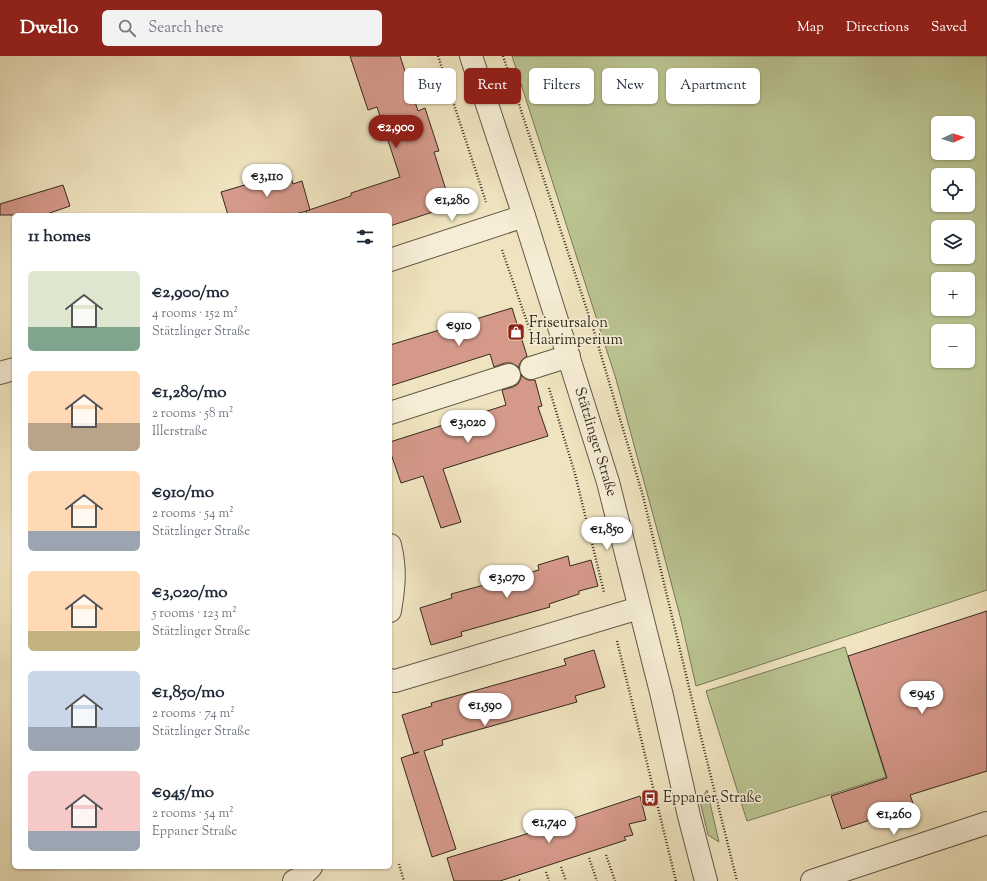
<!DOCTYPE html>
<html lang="en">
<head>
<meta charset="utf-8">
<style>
  :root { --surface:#fff; --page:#f2f2f3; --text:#1f2937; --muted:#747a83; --accent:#8f2418 }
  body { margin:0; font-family:"Sorts Mill Goudy",serif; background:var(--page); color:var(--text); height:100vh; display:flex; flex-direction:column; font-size:15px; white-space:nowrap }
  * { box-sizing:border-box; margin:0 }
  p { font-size:13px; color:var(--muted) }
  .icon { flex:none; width:22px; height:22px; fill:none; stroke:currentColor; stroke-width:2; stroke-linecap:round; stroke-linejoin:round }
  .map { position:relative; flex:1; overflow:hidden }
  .sheet { position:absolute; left:12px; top:157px; width:380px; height:656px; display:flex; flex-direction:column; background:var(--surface); border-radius:6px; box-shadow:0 1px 3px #0004 }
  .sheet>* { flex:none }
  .top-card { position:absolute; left:404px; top:12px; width:380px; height:36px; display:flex; gap:8px }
  .needle { width:26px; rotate:87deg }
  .fabs { position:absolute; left:931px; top:60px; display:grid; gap:8px }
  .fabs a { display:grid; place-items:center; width:44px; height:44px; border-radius:6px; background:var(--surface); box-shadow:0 1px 3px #0004; font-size:20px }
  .price { position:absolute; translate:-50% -34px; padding:0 9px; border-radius:14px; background:#fff; color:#222; font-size:13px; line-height:26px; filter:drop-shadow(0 1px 2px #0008) }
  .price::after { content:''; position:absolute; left:50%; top:24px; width:12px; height:9px; margin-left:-6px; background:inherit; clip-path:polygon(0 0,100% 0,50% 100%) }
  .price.selected { background:var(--accent); color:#fff }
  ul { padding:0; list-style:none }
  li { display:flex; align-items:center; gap:12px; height:100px; padding:0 16px }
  li span { display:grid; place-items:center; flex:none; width:112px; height:80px; border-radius:6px; color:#555 }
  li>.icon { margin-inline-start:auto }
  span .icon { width:48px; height:48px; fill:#fffc; stroke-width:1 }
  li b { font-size:17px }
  h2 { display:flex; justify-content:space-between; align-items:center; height:48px; padding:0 16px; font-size:17px }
  .chip { padding:0 14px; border-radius:6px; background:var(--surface); box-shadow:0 1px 3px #0004; font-size:14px; line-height:36px }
  .chip.selected { background:var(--accent); color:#fff }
  header { display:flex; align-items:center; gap:24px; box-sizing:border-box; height:56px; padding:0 20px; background:var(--accent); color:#fff }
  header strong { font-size:19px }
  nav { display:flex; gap:22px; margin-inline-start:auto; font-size:14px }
  .search { width:280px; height:36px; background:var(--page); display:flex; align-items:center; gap:10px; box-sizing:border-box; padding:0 14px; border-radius:6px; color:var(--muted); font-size:15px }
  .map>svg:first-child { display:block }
  .green { fill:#bac491; stroke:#777758; fill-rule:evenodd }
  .building { fill:#d5998a; stroke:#342a1f }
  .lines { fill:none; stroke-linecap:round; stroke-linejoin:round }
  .minor-casing { stroke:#635847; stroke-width:24 }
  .path { stroke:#342a1f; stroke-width:2.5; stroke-dasharray:1 2; stroke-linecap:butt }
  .minor { stroke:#f5edd5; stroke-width:22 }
  .labels { text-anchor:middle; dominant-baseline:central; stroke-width:3.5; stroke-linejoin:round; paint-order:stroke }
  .poi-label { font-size:15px; fill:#342a1f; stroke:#f5edd5; text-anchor:start }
  .street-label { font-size:15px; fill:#342a1f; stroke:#f5edd5 }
</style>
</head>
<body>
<header>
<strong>Dwello</strong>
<div class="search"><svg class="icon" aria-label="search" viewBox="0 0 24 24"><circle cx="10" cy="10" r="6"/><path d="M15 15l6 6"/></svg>Search here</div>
<nav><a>Map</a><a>Directions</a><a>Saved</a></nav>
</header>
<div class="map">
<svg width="987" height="825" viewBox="0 0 987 825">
  <rect width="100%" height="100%" fill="#efe4bf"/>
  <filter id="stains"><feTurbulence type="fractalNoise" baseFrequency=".005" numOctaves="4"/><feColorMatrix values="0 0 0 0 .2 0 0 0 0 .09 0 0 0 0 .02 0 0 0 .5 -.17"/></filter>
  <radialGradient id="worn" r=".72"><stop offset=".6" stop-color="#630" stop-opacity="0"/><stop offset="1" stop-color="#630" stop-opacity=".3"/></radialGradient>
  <g class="green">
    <path d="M 512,0 L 987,0 L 987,534 L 696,630 L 681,564 L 661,488 L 616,323 ZM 938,67 L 968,67 L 968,97 L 938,97 ZM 938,119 L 968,119 L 968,149 L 938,149 ZM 938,171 L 968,171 L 968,201 L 938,201 ZM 938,223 L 968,223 L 968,253 L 938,253 ZM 938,275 L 968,275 L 968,305 L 938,305 Z"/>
    <polygon points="845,591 886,721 747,765 706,635"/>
    <polygon points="707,734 719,786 708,779 700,745"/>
  </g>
  <g class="building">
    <polygon points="350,0 400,0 418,55 425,52 439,95 434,96 451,150 390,170 390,159 306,159 306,155 351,140 351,137 400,121 377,51 368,54"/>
    <polygon points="289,116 293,128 302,125 310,154 292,159 228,159 221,136"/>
    <polygon points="63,129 70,150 44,159 0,159 0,148"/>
    <polygon points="512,252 527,300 522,304 519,309 519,312 517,310 511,307 505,307 494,311 490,298 390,330 390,289"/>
    <polygon points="521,319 523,321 528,324 535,324 542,350 538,351 548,380 443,413 461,466 441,472 423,420 401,427 390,395 390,386 506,349 502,334 513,331 518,328 521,322"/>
    <polygon points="568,500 570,510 591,504 598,530 579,535 579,538 549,548 550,551 461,576 462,580 431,589 420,552 452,542 451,538 539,514 538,509"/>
    <polygon points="987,555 987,715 910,739 914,750 842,773 831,740 887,722 848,600"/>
    <polygon points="594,594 605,631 575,640 577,646 442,684 443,689 424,695 456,793 432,801 401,702 419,696 414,698 402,659 432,650 431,647 566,609 564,603"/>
    <polygon points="640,740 646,764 629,768 633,779 624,781 626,784 500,825 454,825 447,802 520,780"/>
  </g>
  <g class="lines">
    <defs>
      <g id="minor">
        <polyline points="471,0 524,160 608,426 662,640 689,760 706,825"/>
        <polyline points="390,204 524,160"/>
        <polyline points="531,312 569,300"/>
        <polyline points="0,317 14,313"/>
        <polyline points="390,357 509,319"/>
        <path d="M 390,489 C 396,513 394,531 390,555"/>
        <polyline points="390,624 395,625 639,552"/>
        <polyline points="294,825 300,822 311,811"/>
        <polyline points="812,825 987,767"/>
      </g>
    </defs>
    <use href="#minor" class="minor-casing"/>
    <g class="path">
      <polyline points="438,0 486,146"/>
      <polyline points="503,0 593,272 643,440 701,681 737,825"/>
      <polyline points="502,194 534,286"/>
      <polyline points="549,332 575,418 604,536"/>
      <polyline points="617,585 676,825"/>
      <polyline points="606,799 615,825"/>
      <polyline points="589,802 597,825"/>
      <polyline points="399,808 404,825"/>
      <polyline points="561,811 566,825"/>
      <polyline points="546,816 549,825"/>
      <polyline points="519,824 520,825"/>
    </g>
    <use href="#minor" class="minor"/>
  </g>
  <defs>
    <symbol id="shop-square" viewBox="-11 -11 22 22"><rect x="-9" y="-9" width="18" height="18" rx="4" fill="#8f2418" stroke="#f5edd5"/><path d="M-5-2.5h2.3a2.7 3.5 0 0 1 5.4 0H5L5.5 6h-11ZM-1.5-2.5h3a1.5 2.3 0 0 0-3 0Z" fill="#fff"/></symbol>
    <symbol id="bus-square" viewBox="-11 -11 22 22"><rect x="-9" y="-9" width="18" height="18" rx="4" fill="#8f2418" stroke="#f5edd5"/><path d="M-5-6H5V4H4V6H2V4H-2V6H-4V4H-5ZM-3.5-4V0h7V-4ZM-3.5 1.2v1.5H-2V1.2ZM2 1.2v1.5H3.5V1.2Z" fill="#fff"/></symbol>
  </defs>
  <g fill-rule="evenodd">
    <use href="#shop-square" x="506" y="266" width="20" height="20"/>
    <use href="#bus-square" x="640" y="732" width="20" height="20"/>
  </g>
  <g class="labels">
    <g class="poi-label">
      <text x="529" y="267">Friseursalon<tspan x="529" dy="17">Haarimperium</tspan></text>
      <text x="663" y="742">Eppaner Straße</text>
    </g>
    <g class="street-label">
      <text transform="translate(595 386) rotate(73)">Stätzlinger Straße</text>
    </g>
  </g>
  <rect width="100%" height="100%" filter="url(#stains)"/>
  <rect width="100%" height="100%" fill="url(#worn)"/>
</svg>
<div class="fabs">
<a><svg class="needle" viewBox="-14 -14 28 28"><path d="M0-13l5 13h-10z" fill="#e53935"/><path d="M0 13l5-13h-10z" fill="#747a83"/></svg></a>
<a><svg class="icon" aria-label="locate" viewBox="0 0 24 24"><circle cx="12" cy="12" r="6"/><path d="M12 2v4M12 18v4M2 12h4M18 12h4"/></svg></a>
<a><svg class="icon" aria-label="layers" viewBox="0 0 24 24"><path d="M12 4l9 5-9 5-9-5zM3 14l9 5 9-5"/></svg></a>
<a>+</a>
<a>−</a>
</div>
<b class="price selected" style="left:396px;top:93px">€2,900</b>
<b class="price" style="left:267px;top:142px">€3,110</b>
<b class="price" style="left:452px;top:166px">€1,280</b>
<b class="price" style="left:459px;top:291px">€910</b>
<b class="price" style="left:468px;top:388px">€3,020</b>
<b class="price" style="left:607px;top:495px">€1,850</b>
<b class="price" style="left:507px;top:543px">€3,070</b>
<b class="price" style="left:922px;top:659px">€945</b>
<b class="price" style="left:485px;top:671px">€1,590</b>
<b class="price" style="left:894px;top:780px">€1,260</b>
<b class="price" style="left:549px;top:788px">€1,740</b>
<div class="top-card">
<a class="chip">Buy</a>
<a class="chip selected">Rent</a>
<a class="chip">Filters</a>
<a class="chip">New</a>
<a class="chip">Apartment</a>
</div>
<section class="sheet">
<h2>11 homes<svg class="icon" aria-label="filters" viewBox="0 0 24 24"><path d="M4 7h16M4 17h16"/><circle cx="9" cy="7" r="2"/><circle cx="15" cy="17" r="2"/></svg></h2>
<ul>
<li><span style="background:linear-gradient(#dfe7d0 70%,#7fa58c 0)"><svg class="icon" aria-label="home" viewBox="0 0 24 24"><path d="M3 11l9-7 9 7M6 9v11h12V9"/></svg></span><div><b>€2,900/mo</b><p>4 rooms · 152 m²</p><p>Stätzlinger Straße</p></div></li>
<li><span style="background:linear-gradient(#ffd9b3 65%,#b9a48a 0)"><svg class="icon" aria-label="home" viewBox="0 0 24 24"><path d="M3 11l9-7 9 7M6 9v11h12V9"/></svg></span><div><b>€1,280/mo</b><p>2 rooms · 58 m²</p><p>Illerstraße</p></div></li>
<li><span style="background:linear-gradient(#ffd9b3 75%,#9aa5b1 0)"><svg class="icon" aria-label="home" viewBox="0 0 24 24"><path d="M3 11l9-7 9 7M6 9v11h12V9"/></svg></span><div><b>€910/mo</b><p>2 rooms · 54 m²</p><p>Stätzlinger Straße</p></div></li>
<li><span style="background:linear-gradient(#ffd9b3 75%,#c2b280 0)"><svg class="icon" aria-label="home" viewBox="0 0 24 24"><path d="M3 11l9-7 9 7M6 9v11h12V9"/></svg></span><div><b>€3,020/mo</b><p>5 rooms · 123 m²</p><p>Stätzlinger Straße</p></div></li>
<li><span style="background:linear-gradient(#c9d6e8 70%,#9aa5b1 0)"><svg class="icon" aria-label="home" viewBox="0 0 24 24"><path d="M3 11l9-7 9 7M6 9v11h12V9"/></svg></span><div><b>€1,850/mo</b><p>2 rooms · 74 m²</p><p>Stätzlinger Straße</p></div></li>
<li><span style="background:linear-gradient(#f6c9c9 75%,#9aa5b1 0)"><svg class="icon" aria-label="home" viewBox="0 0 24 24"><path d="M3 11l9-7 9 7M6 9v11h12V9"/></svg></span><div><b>€945/mo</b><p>2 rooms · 54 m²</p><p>Eppaner Straße</p></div></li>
</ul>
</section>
</div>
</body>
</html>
